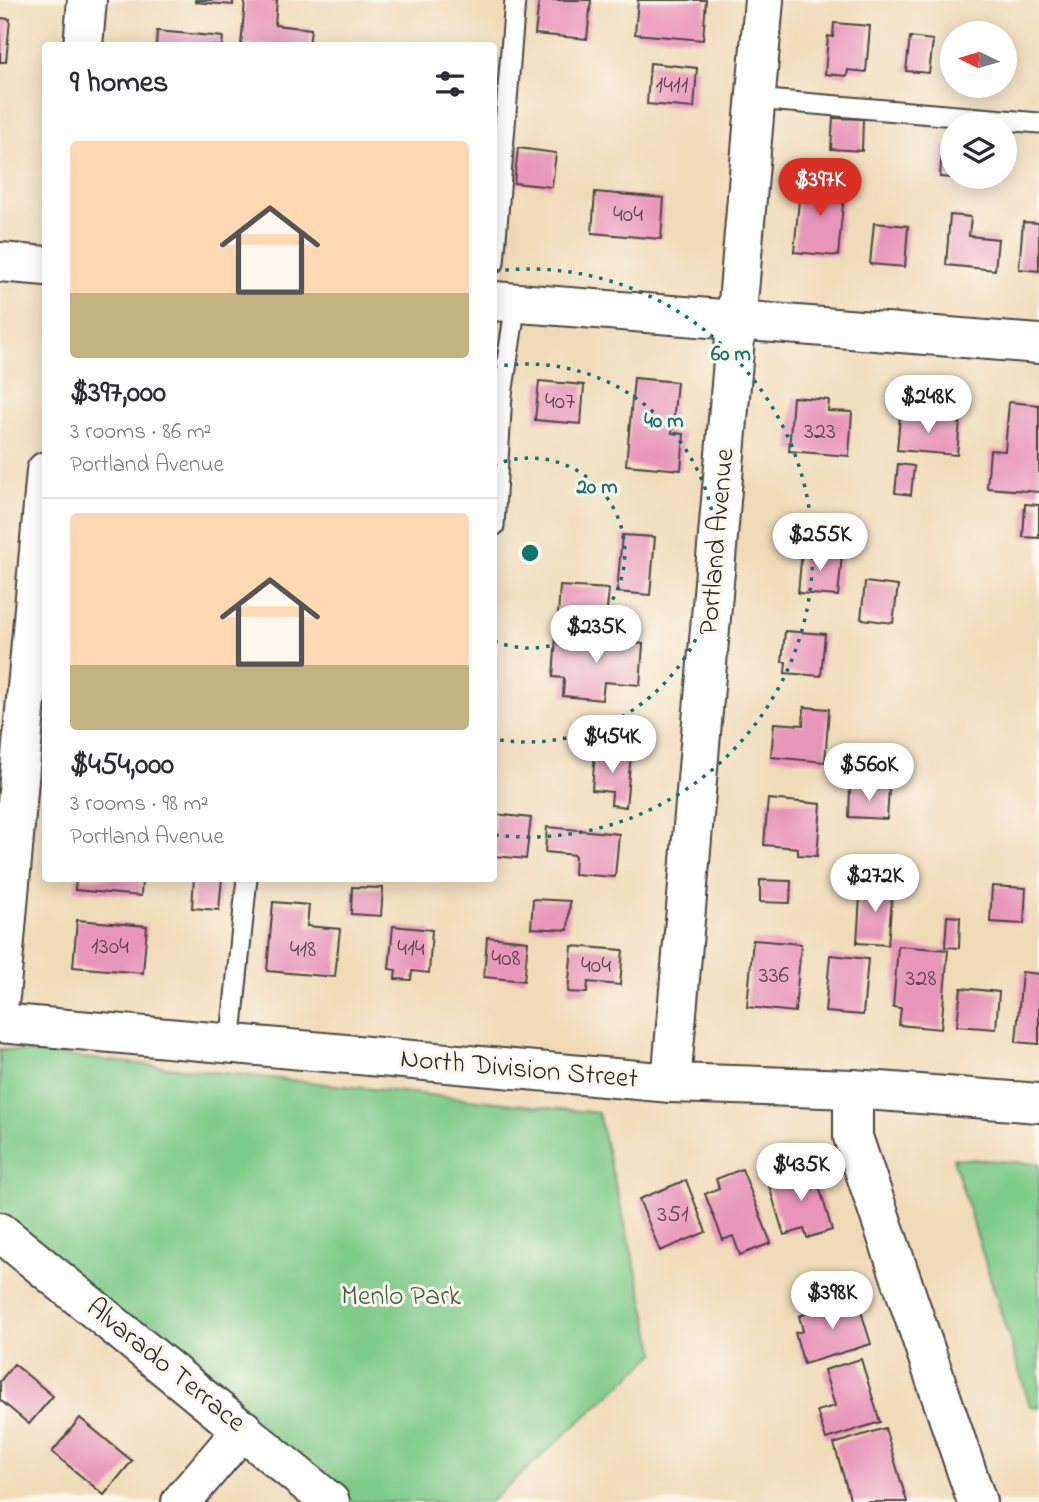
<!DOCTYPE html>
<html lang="en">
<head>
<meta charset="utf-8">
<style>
  :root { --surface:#fff; --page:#f7f7f7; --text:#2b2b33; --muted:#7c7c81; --line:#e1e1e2; --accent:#d93025 }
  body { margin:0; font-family:"Indie Flower",sans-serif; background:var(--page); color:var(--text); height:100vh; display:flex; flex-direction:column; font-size:26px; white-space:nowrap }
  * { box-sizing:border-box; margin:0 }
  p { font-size:23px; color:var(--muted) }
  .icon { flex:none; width:38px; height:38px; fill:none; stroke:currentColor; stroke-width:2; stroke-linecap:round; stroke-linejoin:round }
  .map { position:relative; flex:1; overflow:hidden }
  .panel { position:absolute; left:42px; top:42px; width:455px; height:840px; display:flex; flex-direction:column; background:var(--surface); border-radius:7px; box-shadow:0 4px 18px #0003 }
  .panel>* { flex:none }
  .needle { width:46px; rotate:275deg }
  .fabs { position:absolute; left:940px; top:21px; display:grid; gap:14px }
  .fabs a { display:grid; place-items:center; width:77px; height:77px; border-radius:50%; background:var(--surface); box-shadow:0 4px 18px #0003; font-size:35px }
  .price { position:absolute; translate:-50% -60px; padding:0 16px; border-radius:24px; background:#fff; color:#222; font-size:23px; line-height:46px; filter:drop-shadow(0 2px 4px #0008) }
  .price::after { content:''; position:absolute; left:50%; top:42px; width:21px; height:16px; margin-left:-10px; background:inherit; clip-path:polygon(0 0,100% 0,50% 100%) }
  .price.active { background:var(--accent); color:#fff }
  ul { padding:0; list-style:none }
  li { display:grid; align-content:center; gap:14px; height:371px; padding:0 28px }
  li+li { border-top:2px solid var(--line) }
  li span { display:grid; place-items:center; height:217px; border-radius:7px; color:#555 }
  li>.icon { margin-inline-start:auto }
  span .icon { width:126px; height:126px; fill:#fffc; stroke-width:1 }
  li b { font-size:30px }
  h2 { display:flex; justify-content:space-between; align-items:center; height:84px; padding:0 28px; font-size:30px }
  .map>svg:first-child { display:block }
  .green { fill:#7fcb89; stroke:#557b5a; stroke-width:2 }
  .building { fill:#e895ba }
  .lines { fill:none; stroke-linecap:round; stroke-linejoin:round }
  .service-casing { stroke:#494540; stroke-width:23 }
  .minor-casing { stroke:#494540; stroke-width:42 }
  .service { stroke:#fff; stroke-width:19 }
  .minor { stroke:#fff; stroke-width:38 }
  .ring { fill:none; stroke:#0f766e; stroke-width:3.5; stroke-dasharray:3.5 7 }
  .labels { text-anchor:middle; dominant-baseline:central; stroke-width:6; stroke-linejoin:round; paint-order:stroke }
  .number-label { font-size:24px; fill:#5a464f }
  .street-label { font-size:28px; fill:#2b2b2b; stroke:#fbf7ec }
  .park-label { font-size:28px; fill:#445b47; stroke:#fbf7ec }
  .centre { fill:#0f766e; stroke:#fbf7ec; stroke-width:3.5 }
  .ring-label { font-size:21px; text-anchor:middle; font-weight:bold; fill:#0f766e; stroke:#fbf7ec; stroke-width:6; stroke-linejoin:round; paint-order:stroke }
</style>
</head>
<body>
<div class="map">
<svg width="1039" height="1502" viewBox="0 0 1039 1502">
  <rect width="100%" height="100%" fill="#fbf7ec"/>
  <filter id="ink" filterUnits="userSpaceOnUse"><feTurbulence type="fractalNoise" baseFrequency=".0143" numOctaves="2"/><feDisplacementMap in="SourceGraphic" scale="14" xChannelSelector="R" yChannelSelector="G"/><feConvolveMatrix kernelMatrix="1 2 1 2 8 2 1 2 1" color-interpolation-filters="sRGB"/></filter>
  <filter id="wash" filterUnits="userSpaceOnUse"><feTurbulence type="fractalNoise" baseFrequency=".00686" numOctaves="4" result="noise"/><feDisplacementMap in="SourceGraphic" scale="28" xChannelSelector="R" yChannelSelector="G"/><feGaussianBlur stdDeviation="1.57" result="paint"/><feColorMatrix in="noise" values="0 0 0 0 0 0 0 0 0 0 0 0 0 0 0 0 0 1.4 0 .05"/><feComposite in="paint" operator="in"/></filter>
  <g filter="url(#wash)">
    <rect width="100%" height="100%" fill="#f0dbb9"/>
    <g class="green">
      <polygon points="0,1049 598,1113 656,1353 490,1502 328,1502 0,1233"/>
      <polygon points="953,1158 1039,1164 1039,1408 1030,1406"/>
    </g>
    <g id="blocks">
      <g class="building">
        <polygon points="195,0 233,0 233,5 195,2"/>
        <polygon points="245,0 277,0 275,25 311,29 309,46 241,46"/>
        <polygon points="539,0 591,0 587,39 535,34"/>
        <polygon points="638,0 706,0 703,40 635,34"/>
        <polygon points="0,18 10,19 6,62 0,62"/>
        <polygon points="834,23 870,26 866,72 848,70 847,76 825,74 828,36 833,37"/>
        <polygon points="157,31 223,37 222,46 156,46"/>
        <polygon points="910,37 933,40 929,73 906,71"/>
        <polygon points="650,63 697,68 694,108 647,104"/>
        <polygon points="833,118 863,119 862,151 831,149"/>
        <polygon points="942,146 952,146 952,178 940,177"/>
        <polygon points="518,148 556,153 552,187 514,183"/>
        <polygon points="801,180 845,184 838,256 794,252"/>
        <polygon points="595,192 664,198 661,239 592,233"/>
        <polygon points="950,215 971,217 969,236 998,239 995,270 946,265"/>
        <polygon points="1023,222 1039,223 1039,271 1019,269"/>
        <polygon points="874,223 908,226 905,267 870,264"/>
        <polygon points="634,378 677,382 672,433 684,434 681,470 626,465"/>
        <polygon points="539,381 584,385 581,424 535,420"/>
        <polygon points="793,397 829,400 828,411 852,412 849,456 789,451"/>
        <polygon points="1009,402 1039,405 1039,492 987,488 990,450 1005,451"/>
        <polygon points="900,416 960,421 957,455 897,450"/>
        <polygon points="898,464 914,466 911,495 895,493"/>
        <polygon points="1025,504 1039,505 1039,538 1023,537"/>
        <polygon points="622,535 655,537 650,595 617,592"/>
        <polygon points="802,551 842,554 838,596 798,593"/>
        <polygon points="865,582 898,586 893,623 861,619"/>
        <polygon points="560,586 609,589 606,619 558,616"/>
        <polygon points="785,631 825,634 821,676 785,673 786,662 782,662"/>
        <polygon points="556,636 643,644 640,685 604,682 602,700 563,696 564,678 553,677"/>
        <polygon points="804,707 829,709 825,762 771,757 774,723 803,725"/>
        <polygon points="595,751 631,754 626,807 611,805 612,792 592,790"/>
        <polygon points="850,787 889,789 887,819 849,817"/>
        <polygon points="768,799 821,804 817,856 798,855 798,848 764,845"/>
        <polygon points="494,814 531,818 526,859 494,856"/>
        <polygon points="547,827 619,834 615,877 574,874 575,855 545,852"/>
        <polygon points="76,878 142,878 141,896 75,890"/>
        <polygon points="194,878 222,878 219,910 192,908"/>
        <polygon points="760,880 791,881 790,903 760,902"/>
        <polygon points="861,882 893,885 888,945 857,943"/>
        <polygon points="992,886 1026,888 1024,924 990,922"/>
        <polygon points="352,887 383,888 381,916 351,914"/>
        <polygon points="533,899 570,901 568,930 531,928"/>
        <polygon points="273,902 309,905 307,926 340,929 335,977 267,971"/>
        <polygon points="947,916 960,917 959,948 945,947"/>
        <polygon points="77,920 147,926 143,973 73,967"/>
        <polygon points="393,926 432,930 429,973 412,971 411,980 395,979 396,970 389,969"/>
        <polygon points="487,937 528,941 524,981 484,977"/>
        <polygon points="753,940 801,944 795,1012 747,1007"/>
        <polygon points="572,946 623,950 620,985 588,982 587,993 568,992"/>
        <polygon points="898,946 948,950 941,1029 899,1025 901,1008 893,1007"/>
        <polygon points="830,955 868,959 863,1015 825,1012"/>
        <polygon points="1022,972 1039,974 1039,1044 1016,1042"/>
        <polygon points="961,988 999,992 996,1029 957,1026"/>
        <polygon points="812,1162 832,1230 807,1238 804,1229 784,1235 769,1186 789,1180 786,1170"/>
        <polygon points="742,1169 771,1243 740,1255 733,1236 723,1240 705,1194 719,1188 716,1179"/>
        <polygon points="686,1180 706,1232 660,1251 639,1199"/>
        <polygon points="857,1298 871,1344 804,1364 795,1333 803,1331 799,1316"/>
        <polygon points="861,1359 880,1422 826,1439 817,1411 835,1406 824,1370"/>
        <polygon points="14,1364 53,1396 29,1424 0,1400 0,1381"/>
        <polygon points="80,1418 132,1461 104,1495 52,1452"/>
        <polygon points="885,1428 907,1502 851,1502 834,1444"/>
      </g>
    </g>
  </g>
  <g filter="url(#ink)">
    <use href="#blocks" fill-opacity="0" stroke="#494540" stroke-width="2"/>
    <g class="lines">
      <defs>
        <g id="service">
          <polyline points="755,99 1039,123"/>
          <polyline points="494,263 515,0"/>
          <polyline points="494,526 502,395 516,303"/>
          <polyline points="230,1046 247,878"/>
        </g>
        <g id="minor">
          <polyline points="83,46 87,0"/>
          <polyline points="0,262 46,266"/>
          <polyline points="494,301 1039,344"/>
          <polyline points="0,997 46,471"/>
          <polyline points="0,1023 671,1083 853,1089 1039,1103"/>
          <polyline points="671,1083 764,0"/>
          <polyline points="853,1089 853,1137 977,1502"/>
          <polyline points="0,1232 330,1502"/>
          <polyline points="181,1502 243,1429"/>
        </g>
      </defs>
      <use href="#service" class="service-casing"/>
      <use href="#minor" class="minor-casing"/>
      <use href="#service" class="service"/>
      <use href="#minor" class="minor"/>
    </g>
  </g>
  <g class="ring">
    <path d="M494 465A95 95 0 1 1 494 641"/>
    <path d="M494 367A189 189 0 1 1 494 739"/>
    <path d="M495 271A284 284 0 1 1 495 835"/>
  </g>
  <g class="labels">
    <g class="number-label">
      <text x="672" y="86">1411</text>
      <text x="628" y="215">404</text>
      <text x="560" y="402">407</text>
      <text x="820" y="432">323</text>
      <text x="110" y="947">1304</text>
      <text x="411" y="949">414</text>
      <text x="303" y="950">418</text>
      <text x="506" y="959">408</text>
      <text x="596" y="966">404</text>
      <text x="774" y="976">336</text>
      <text x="921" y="979">328</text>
      <text x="673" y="1215">351</text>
    </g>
    <g class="street-label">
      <text transform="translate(718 542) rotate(-85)">Portland Avenue</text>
      <text transform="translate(519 1070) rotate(5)">North Division Street</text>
      <text transform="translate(165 1366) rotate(39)">Alvarado Terrace</text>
    </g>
    <g class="park-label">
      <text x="401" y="1297">Menlo Park</text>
    </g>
  </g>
  <circle cx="530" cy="553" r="10" class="centre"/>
  <g class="ring-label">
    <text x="731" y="360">60 m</text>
    <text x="664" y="427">40 m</text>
    <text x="597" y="493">20 m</text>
  </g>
</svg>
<div class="fabs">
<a><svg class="needle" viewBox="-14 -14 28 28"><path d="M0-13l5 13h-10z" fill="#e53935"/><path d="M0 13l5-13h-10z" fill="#7c7c81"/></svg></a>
<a><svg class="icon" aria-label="layers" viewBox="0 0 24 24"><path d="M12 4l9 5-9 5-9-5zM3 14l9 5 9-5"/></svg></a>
</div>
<b class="price active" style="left:820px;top:218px">$397K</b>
<b class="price" style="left:928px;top:435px">$248K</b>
<b class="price" style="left:820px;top:573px">$255K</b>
<b class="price" style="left:596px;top:665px">$235K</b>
<b class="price" style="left:612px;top:775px">$454K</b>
<b class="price" style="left:869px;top:803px">$560K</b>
<b class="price" style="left:875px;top:914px">$272K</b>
<b class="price" style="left:801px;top:1203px">$435K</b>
<b class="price" style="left:832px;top:1331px">$398K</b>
<section class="panel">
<h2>9 homes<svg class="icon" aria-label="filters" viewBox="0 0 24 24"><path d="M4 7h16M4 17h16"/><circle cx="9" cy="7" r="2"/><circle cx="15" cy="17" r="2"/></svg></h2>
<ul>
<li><span style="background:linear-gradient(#ffd9b3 70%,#c2b280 0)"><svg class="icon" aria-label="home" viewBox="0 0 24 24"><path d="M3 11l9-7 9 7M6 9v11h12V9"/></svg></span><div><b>$397,000</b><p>3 rooms · 86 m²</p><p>Portland Avenue</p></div></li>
<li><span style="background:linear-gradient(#ffd9b3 70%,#c2b280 0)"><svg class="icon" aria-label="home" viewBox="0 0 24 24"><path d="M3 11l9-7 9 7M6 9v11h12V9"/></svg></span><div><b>$454,000</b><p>3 rooms · 98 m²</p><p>Portland Avenue</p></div></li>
</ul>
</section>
</div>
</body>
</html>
